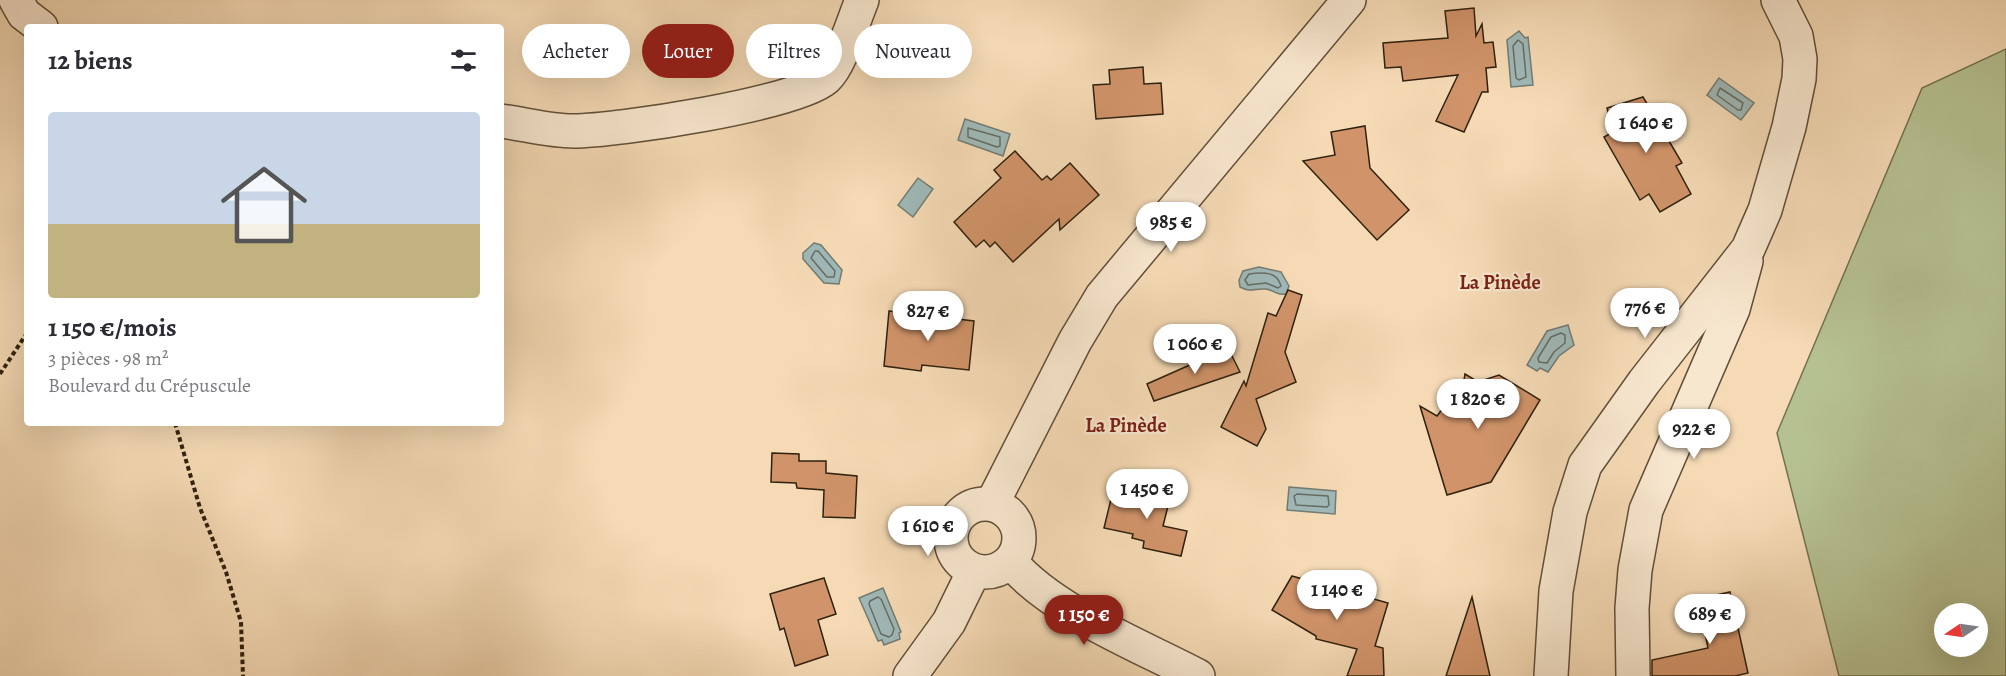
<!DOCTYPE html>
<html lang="fr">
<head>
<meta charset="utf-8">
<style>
  :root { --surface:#fff; --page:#f7f7f7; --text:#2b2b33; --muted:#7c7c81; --accent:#8f2418 }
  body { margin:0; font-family:Alegreya,serif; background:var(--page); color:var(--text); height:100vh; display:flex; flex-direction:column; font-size:22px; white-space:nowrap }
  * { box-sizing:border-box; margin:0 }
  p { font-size:20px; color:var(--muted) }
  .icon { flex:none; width:33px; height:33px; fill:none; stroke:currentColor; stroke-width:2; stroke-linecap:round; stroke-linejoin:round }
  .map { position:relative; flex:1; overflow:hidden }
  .details { position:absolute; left:24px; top:24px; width:480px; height:402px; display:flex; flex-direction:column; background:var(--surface); border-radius:6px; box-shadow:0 6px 24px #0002 }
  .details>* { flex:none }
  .banner { position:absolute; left:522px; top:24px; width:570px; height:54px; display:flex; gap:12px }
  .needle { width:39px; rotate:257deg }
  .fabs { position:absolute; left:1934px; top:603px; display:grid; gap:12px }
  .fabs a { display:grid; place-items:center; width:54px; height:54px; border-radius:50%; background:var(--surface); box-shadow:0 6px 24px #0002; font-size:30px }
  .price { position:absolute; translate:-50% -51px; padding:0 14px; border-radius:21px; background:#fff; color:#222; font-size:20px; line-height:39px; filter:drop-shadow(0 2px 3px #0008) }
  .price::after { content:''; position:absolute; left:50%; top:36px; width:18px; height:14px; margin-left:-9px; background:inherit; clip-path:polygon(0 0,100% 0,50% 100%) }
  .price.current { background:var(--accent); color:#fff }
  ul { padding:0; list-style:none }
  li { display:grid; align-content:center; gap:12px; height:318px; padding:0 24px }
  li span { display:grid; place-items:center; height:186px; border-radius:6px; color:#555 }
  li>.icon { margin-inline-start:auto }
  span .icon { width:108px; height:108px; fill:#fffc; stroke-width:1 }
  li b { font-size:26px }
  h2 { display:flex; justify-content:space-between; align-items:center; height:72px; padding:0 24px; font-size:26px }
  .chip { padding:0 21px; border-radius:27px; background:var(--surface); box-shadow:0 6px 24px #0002; font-size:21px; line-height:54px }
  .chip.current { background:var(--accent); color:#fff }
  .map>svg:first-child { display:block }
  .green { fill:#b6c192; stroke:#727150; stroke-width:1.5; fill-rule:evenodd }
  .water { fill:#9fb8b7; stroke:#727c74; stroke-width:1.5 }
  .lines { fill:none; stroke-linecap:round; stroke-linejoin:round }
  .shore { stroke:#666c63; stroke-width:1.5 }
  .building { fill:#d1946a; stroke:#2e210f; stroke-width:1.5 }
  .minor-casing { stroke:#604f38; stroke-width:36 }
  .path { stroke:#2e210f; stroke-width:4; stroke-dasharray:4.5 3; stroke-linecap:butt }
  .minor { stroke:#f8e7cf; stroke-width:33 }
  .labels { text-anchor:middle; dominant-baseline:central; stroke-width:4.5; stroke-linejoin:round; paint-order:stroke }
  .neighbourhood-label { font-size:20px; font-weight:bold; fill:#7a1f14; stroke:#f8e7cf }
</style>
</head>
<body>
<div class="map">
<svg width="2006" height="676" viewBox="0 0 2006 676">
  <rect width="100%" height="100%" fill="#f5dab5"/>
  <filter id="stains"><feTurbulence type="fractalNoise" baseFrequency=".00333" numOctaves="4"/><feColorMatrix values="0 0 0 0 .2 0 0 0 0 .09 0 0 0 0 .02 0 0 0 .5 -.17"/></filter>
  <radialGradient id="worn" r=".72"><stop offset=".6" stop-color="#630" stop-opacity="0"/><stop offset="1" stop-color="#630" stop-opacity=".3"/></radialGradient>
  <path class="green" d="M 2006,49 L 2006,676 L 1839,676 L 1777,433 L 1922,88 ZM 1944,614 L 1977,614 L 1977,646 L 1944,646 Z"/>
  <g class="water">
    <polygon points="1519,31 1525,38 1528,37 1533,85 1511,87 1507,40"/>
    <polygon points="1719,78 1754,103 1741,120 1707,95"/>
    <polygon points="965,119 1010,134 1003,156 958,140"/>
    <polygon points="918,178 933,189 913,217 898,205"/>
    <polygon points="814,243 821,245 842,270 839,284 824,283 803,259 803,253"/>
    <path d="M 1259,267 L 1281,272 L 1289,286 L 1286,294 C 1277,296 1274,290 1266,289 C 1255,288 1251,293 1240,287 L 1239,280 L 1243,271 Z"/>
    <polygon points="1568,325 1574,345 1559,356 1548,372 1540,368 1537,371 1527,365 1547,331"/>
    <polygon points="1289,487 1336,491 1335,514 1287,510"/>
    <polygon points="883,588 901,632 899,633 900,639 884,645 882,640 878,641 859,598"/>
  </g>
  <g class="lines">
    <g class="shore">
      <polygon points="1518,40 1523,44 1526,77 1519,80 1516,78 1513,46"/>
      <polygon points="1720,88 1743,103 1741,110 1738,110 1717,95"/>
      <polygon points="968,128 1000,137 1000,146 997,147 968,137"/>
      <polygon points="815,251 818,251 835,271 834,277 827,277 811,258"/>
      <path d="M 1249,274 C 1262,272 1277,271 1281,286 L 1278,288 L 1266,283 L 1248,285 L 1245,280 Z"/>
      <polygon points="1561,333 1565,335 1565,343 1554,352 1547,363 1539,362 1538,358 1551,337"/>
      <polygon points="1297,494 1328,496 1329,505 1327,507 1296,505 1294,496"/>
      <polygon points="878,597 881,599 894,629 892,635 889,637 881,634 869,604 870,601"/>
    </g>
  </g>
  <g class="building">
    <polygon points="1474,8 1476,36 1482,24 1484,43 1493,42 1496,67 1486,68 1488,92 1482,92 1464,132 1436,121 1458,75 1403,81 1401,67 1385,68 1383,43 1448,38 1445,11"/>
    <polygon points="1143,67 1144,84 1161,83 1163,114 1096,119 1093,85 1110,84 1109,70"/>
    <polygon points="1643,97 1682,163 1676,166 1691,194 1660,212 1649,194 1640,200 1604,137 1613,132 1607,108"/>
    <polygon points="1365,126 1370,168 1409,210 1377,240 1303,161 1335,155 1331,132"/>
    <polygon points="1015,151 1042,180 1047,176 1051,180 1070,163 1099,195 1060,230 1059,219 1013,262 995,242 990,247 984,240 976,247 954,222 1001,178 994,170"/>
    <polygon points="1288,290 1302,295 1285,352 1296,382 1256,399 1266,429 1257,446 1221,427 1244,381 1246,386 1268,313 1276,316"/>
    <polygon points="889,311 974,321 969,370 922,365 921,371 884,366"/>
    <polygon points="1228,348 1240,372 1154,401 1147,384"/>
    <polygon points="1465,374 1478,382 1499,375 1540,400 1491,482 1447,495 1420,406 1437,416 1458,388 1463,386"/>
    <polygon points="772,453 799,454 799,461 826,461 826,473 857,476 855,518 823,517 824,490 797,488 796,483 771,482"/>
    <polygon points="1147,480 1173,486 1163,526 1187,531 1181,556 1143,548 1144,541 1132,538 1133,534 1104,528 1112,495 1142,503"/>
    <polygon points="1292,576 1388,603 1375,646 1383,648 1384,676 1347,676 1357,649 1316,639 1316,636 1272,610"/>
    <polygon points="824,578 836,614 818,620 828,655 795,666 784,628 780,630 770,594"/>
    <polygon points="1730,592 1748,673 1735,676 1652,676 1652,660 1708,648 1698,599"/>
    <polygon points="1472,597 1490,676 1446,676"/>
  </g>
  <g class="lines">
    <defs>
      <g id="minor">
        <polyline points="16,0 24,14 41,27"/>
        <path d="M 501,121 C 524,124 550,131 573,131 C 616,131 797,104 826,78 C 840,66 854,19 862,0"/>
        <circle cx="985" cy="538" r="34"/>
        <polyline points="992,504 1075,341 1102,296 1349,0"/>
        <path d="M 1011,562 C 1052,611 1141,646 1198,676"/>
        <polyline points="910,676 949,622 974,571"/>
        <polyline points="1551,676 1556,591 1570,512 1585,465 1644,382 1748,249 1765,210 1789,127 1799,79 1800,59 1796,36 1778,0"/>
        <polyline points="1633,676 1632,608 1635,570 1646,510 1733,309 1746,261"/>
      </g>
    </defs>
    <use href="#minor" class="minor-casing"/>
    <g class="path">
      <polyline points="0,374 27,333"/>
      <polyline points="175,423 200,508 226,572 241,622 243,676"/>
    </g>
    <use href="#minor" class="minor"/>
  </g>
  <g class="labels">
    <g class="neighbourhood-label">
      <text x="1500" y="282">La Pinède</text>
      <text x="1126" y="425">La Pinède</text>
    </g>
  </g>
  <rect width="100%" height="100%" filter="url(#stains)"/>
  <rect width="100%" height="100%" fill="url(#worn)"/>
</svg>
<div class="fabs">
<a><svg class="needle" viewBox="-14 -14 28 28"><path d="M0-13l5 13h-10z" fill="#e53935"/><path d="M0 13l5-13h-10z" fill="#7c7c81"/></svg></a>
</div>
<b class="price" style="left:1646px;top:154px">1 640 €</b>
<b class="price" style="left:1171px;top:253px">985 €</b>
<b class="price" style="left:1645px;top:339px">776 €</b>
<b class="price" style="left:928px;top:342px">827 €</b>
<b class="price" style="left:1195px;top:375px">1 060 €</b>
<b class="price" style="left:1478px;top:430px">1 820 €</b>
<b class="price" style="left:1694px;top:460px">922 €</b>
<b class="price" style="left:1147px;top:520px">1 450 €</b>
<b class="price" style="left:928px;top:557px">1 610 €</b>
<b class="price" style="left:1337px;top:621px">1 140 €</b>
<b class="price" style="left:1710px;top:645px">689 €</b>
<b class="price current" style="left:1084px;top:646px">1 150 €</b>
<div class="banner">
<a class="chip">Acheter</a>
<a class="chip current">Louer</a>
<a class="chip">Filtres</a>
<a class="chip">Nouveau</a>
</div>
<section class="details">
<h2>12 biens<svg class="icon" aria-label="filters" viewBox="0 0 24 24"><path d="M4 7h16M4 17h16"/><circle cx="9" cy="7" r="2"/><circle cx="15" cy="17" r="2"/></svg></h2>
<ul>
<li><span style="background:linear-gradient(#c9d6e8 60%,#c2b280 0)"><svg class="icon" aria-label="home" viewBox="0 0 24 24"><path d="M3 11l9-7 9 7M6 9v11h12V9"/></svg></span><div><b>1 150 €/mois</b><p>3 pièces · 98 m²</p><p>Boulevard du Crépuscule</p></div></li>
</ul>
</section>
</div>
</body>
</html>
